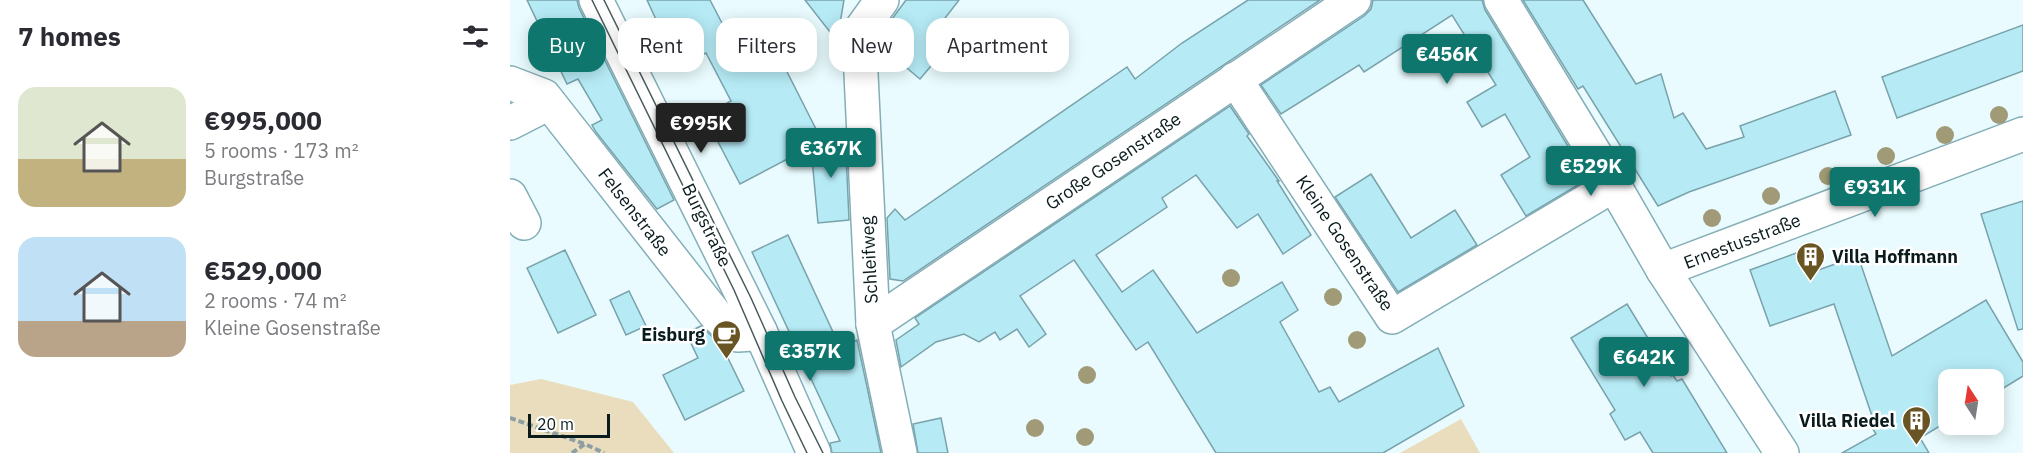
<!DOCTYPE html>
<html lang="en">
<head>
<meta charset="utf-8">
<style>
  :root { --surface:#fff; --page:#f2f2f3; --text:#2b2b33; --muted:#7c7c81; --accent:#0f766e }
  body { margin:0; font-family:"IBM Plex Sans",sans-serif; background:var(--page); color:var(--text); height:100vh; display:flex; flex-direction:column; font-size:22px; white-space:nowrap }
  * { box-sizing:border-box; margin:0 }
  p { font-size:20px; color:var(--muted) }
  .icon { flex:none; width:33px; height:33px; fill:none; stroke:currentColor; stroke-width:2; stroke-linecap:round; stroke-linejoin:round }
  .map { position:relative; flex:1; overflow:hidden }
  .drawer { display:flex; flex-direction:column; background:var(--surface); width:510px }
  .drawer>* { flex:none }
  .top-card { position:absolute; left:18px; top:18px; width:570px; height:54px; display:flex; gap:12px }
  .needle { width:39px; rotate:348deg }
  .buttons { position:absolute; left:1428px; top:369px; display:grid; gap:12px }
  .buttons a { display:grid; place-items:center; width:66px; height:66px; border-radius:12px; background:var(--surface); box-shadow:0 3px 15px #0003; font-size:30px }
  .scale { position:absolute; left:18px; bottom:15px; width:82px; box-sizing:border-box; padding-left:6px; border:3px solid #0a1b1e; border-top:0; font-size:16px; line-height:21px; white-space:nowrap; color:#0a1b1e; -webkit-text-stroke:4px #fff; paint-order:stroke }
  .price { position:absolute; translate:-50% -51px; padding:0 14px; border-radius:6px; background:var(--accent); color:#fff; font-size:20px; line-height:39px; filter:drop-shadow(0 2px 3px #0008) }
  .price::after { content:''; position:absolute; left:50%; top:36px; width:18px; height:14px; margin-left:-9px; background:inherit; clip-path:polygon(0 0,100% 0,50% 100%) }
  .price.active { background:#222; color:#fff }
  ul { padding:0; list-style:none }
  li { display:flex; align-items:center; gap:18px; height:150px; padding:0 18px }
  li span { display:grid; place-items:center; flex:none; width:168px; height:120px; border-radius:18px; color:#555 }
  li>.icon { margin-inline-start:auto }
  span .icon { width:72px; height:72px; fill:#fffc; stroke-width:1 }
  li b { font-size:26px }
  h2 { display:flex; justify-content:space-between; align-items:center; height:72px; padding:0 18px; font-size:26px }
  .tag { padding:0 21px; border-radius:18px; background:var(--surface); box-shadow:0 3px 15px #0003; font-size:21px; line-height:54px }
  .tag.active { background:var(--accent); color:#fff }
  main { display:flex; flex:1; min-height:0 }
  .map>svg:first-child { display:block }
  .green { fill:#eaddbd }
  .building { fill:#b6ebf6; stroke:#79a2ab; stroke-width:1.5 }
  .lines { fill:none; stroke-linecap:round; stroke-linejoin:round }
  .minor-casing { stroke:#84aeb7; stroke-width:36 }
  .path { stroke:#8d9fa2; stroke-width:4; stroke-dasharray:6 3; stroke-linecap:butt }
  .minor { stroke:#fff; stroke-width:33 }
  .tram { stroke:#495a5d; stroke-width:1.5 }
  .tree { fill:#a09b76 }
  .labels { text-anchor:middle; dominant-baseline:central; stroke-width:5; stroke-linejoin:round; paint-order:stroke }
  .street-label { font-size:18px; fill:#0a1b1e; stroke:#fff }
  .poi-label { font-size:18px; font-weight:bold; fill:#0a1b1e; stroke:#fff; text-anchor:end }
</style>
</head>
<body>
<main>
<section class="drawer">
<h2>7 homes<svg class="icon" aria-label="filters" viewBox="0 0 24 24"><path d="M4 7h16M4 17h16"/><circle cx="9" cy="7" r="2"/><circle cx="15" cy="17" r="2"/></svg></h2>
<ul>
<li><span style="background:linear-gradient(#dfe7d0 60%,#c2b280 0)"><svg class="icon" aria-label="home" viewBox="0 0 24 24"><path d="M3 11l9-7 9 7M6 9v11h12V9"/></svg></span><div><b>€995,000</b><p>5 rooms · 173 m²</p><p>Burgstraße</p></div></li>
<li><span style="background:linear-gradient(#bfe0f5 70%,#b9a48a 0)"><svg class="icon" aria-label="home" viewBox="0 0 24 24"><path d="M3 11l9-7 9 7M6 9v11h12V9"/></svg></span><div><b>€529,000</b><p>2 rooms · 74 m²</p><p>Kleine Gosenstraße</p></div></li>
</ul>
</section>
<div class="map">
<svg width="1513" height="453" viewBox="0 0 1513 453">
  <rect width="100%" height="100%" fill="#e9fbfe"/>
  <g class="green">
    <polygon points="31,379 123,402 164,453 0,453 0,385"/>
    <polygon points="951,419 970,453 890,453"/>
  </g>
  <g class="building">
    <polygon points="17,0 67,0 69,8 164,200 147,209 86,132 82,125 92,120 68,79 57,84"/>
    <polygon points="137,0 200,0 228,54 239,48 249,66 269,56 312,141 230,184 194,115 221,101 196,53 168,67"/>
    <polygon points="295,0 334,0 327,41"/>
    <polygon points="396,0 449,0 422,35 437,47 410,79 368,44 368,38"/>
    <polygon points="738,0 810,0 393,281 380,279 377,218 385,209 395,220 617,67 625,79 672,43"/>
    <polygon points="863,0 972,0 975,10 1078,179 1016,216 991,175 1020,157 995,114 972,127 957,102 986,85 942,15 854,72 849,65 771,114 751,85 854,16 861,9"/>
    <polygon points="1013,0 1073,0 1126,84 1151,74 1164,118 1173,113 1196,149 1234,137 1230,126 1325,91 1341,135 1179,192 1148,206 1073,86 1068,89"/>
    <polygon points="1513,25 1513,71 1387,118 1372,77"/>
    <polygon points="720,106 739,134 737,136 769,181 767,181 801,235 773,254 748,214 727,228 686,175 652,198 657,207 586,255 612,292 643,270 687,333 772,282 788,310 770,322 809,392 820,387 829,402 928,348 954,406 873,453 706,453 638,342 626,350 564,260 510,296 536,334 519,347 507,329 490,340 485,332 469,342 454,334 426,342 391,367 386,340 409,324 405,318"/>
    <polygon points="335,129 339,220 308,223 301,148"/>
    <polygon points="861,174 901,238 945,210 967,245 888,292 825,197"/>
    <polygon points="1513,201 1513,329 1508,330 1471,214"/>
    <polygon points="278,235 330,347 347,340 371,453 322,453 320,443 330,441 242,252"/>
    <polygon points="55,250 86,315 48,333 17,268"/>
    <polygon points="1289,252 1297,274 1348,256 1382,356 1476,300 1513,362 1513,376 1484,394 1484,380 1438,380 1438,421 1410,438 1419,453 1332,453 1366,434 1357,419 1362,416 1324,304 1260,326 1240,270"/>
    <polygon points="119,291 136,326 116,335 100,300"/>
    <polygon points="1117,304 1161,376 1163,375 1167,381 1172,379 1217,453 1143,453 1130,432 1115,440 1100,414 1105,410 1061,338"/>
    <polygon points="191,326 212,346 234,391 175,420 153,375 188,358 176,333"/>
    <polygon points="431,418 438,453 408,453 403,424"/>
  </g>
  <g class="lines">
    <defs>
      <g id="minor">
        <polyline points="86,0 250,331 304,453"/>
        <polyline points="372,0 349,32 363,324 390,453"/>
        <polyline points="991,0 1104,185 1153,270 1272,453"/>
        <polyline points="725,79 882,317 1104,185"/>
        <polyline points="0,83 34,96 205,314 228,335 243,334 250,331"/>
        <polyline points="0,123 39,103"/>
        <polyline points="0,196 14,223"/>
        <polyline points="1153,270 1513,134"/>
        <polyline points="363,324 844,0"/>
      </g>
    </defs>
    <use href="#minor" class="minor-casing"/>
    <g class="path">
      <polyline points="0,418 75,444"/>
      <polyline points="62,453 75,444 94,453"/>
    </g>
    <use href="#minor" class="minor"/>
    <g class="tram">
      <polyline points="82,0 224,290 272,401 297,453"/>
      <polyline points="94,0 241,298 285,397 313,453"/>
    </g>
  </g>
  <g class="tree">
    <circle cx="1489" cy="115" r="9"/>
    <circle cx="1435" cy="135" r="9"/>
    <circle cx="1376" cy="156" r="9"/>
    <circle cx="1318" cy="176" r="9"/>
    <circle cx="1261" cy="196" r="9"/>
    <circle cx="1202" cy="218" r="9"/>
    <circle cx="721" cy="278" r="9"/>
    <circle cx="823" cy="297" r="9"/>
    <circle cx="847" cy="340" r="9"/>
    <circle cx="577" cy="375" r="9"/>
    <circle cx="525" cy="428" r="9"/>
    <circle cx="575" cy="437" r="9"/>
  </g>
  <defs>
    <symbol id="building-pin" viewBox="-11 -11 22 30"><path d="M0 17L-7.5 6A9.5 9.5 0 1 1 7.5 6Z" fill="#695524" stroke="#fff"/><path d="M-4-6H4V6H1V3H-1V6H-4ZM-2.5-4.3h1.7v1.8h-1.7ZM.8-4.3h1.7v1.8H.8ZM-2.5-1h1.7V.8h-1.7ZM.8-1h1.7V.8H.8Z" fill="#fff"/></symbol>
    <symbol id="cafe-pin" viewBox="-11 -11 22 30"><path d="M0 17L-7.5 6A9.5 9.5 0 1 1 7.5 6Z" fill="#695524" stroke="#fff"/><path d="M-5.5-4.5H6V0H3Q3 3.5 0 3.5H-2.5Q-5.5 3.5-5.5 0ZM3-3.2v2h1.7v-2ZM-6 4.5H4V6H-6Z" fill="#fff"/></symbol>
  </defs>
  <g fill-rule="evenodd">
    <use href="#building-pin" x="1284" y="240" width="33" height="45"/>
    <use href="#cafe-pin" x="200" y="318" width="33" height="45"/>
    <use href="#building-pin" x="1390" y="404" width="33" height="45"/>
  </g>
  <g class="labels">
    <g class="street-label">
      <text transform="translate(603 161) rotate(-34)">Große Gosenstraße</text>
      <text transform="translate(125 212) rotate(52)">Felsenstraße</text>
      <text transform="translate(197 225) rotate(64)">Burgstraße</text>
      <text transform="translate(1232 241) rotate(-21)">Ernestusstraße</text>
      <text transform="translate(835 243) rotate(56)">Kleine Gosenstraße</text>
      <text transform="translate(359 260) rotate(-93)">Schleifweg</text>
    </g>
    <g class="poi-label">
      <text x="1322" y="256" text-anchor="start">Villa Hoffmann</text>
      <text x="195" y="334">Eisburg</text>
      <text x="1385" y="420">Villa Riedel</text>
    </g>
  </g>
</svg>
<div class="buttons">
<a><svg class="needle" viewBox="-14 -14 28 28"><path d="M0-13l5 13h-10z" fill="#e53935"/><path d="M0 13l5-13h-10z" fill="#7c7c81"/></svg></a>
</div>
<div class="scale">20 m</div>
<b class="price" style="left:937px;top:85px">€456K</b>
<b class="price active" style="left:191px;top:154px">€995K</b>
<b class="price" style="left:321px;top:179px">€367K</b>
<b class="price" style="left:1081px;top:197px">€529K</b>
<b class="price" style="left:1365px;top:218px">€931K</b>
<b class="price" style="left:300px;top:382px">€357K</b>
<b class="price" style="left:1134px;top:388px">€642K</b>
<div class="top-card">
<a class="tag active">Buy</a>
<a class="tag">Rent</a>
<a class="tag">Filters</a>
<a class="tag">New</a>
<a class="tag">Apartment</a>
</div>
</div>
</main>
</body>
</html>
